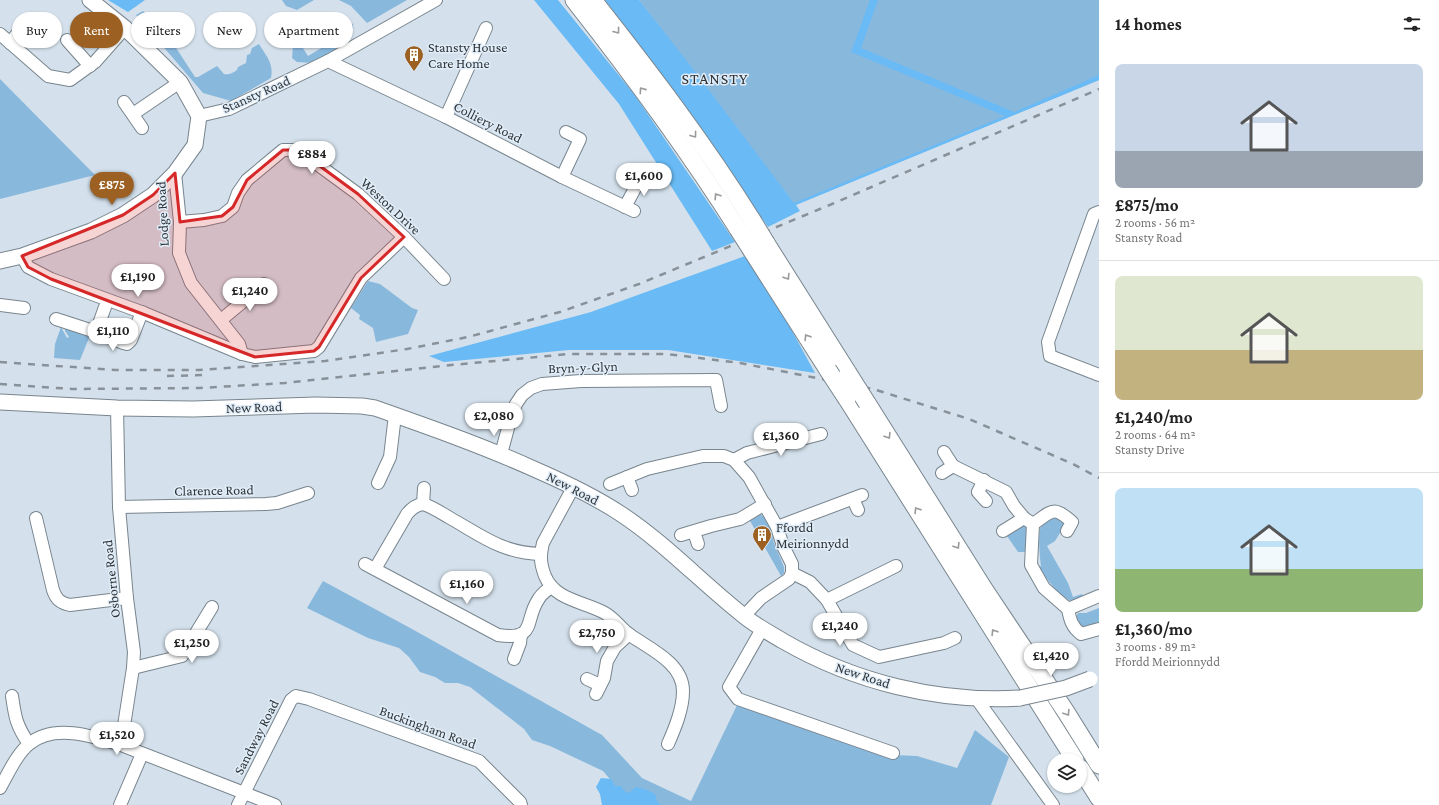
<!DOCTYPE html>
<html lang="en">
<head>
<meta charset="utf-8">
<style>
  :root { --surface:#fff; --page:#f2f2f2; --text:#222; --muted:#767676; --line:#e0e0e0; --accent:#9c6022 }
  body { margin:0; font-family:"Crimson Pro",serif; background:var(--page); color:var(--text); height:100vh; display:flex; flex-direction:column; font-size:15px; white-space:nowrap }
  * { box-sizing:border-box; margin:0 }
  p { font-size:13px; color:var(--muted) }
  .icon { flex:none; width:22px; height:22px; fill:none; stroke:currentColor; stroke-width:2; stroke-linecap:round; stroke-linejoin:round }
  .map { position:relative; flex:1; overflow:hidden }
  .side { display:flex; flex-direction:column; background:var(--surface); width:340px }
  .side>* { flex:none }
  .top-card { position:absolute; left:12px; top:12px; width:380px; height:36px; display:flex; gap:8px }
  .tools { position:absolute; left:1047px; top:753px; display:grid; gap:8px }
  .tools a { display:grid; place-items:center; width:40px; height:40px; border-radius:50%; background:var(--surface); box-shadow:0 1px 3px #0004; font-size:20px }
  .price { position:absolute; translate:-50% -34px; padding:0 9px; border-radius:14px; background:#fff; color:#222; font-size:13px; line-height:26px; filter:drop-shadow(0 1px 2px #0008) }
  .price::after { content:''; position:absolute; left:50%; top:24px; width:12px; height:9px; margin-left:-6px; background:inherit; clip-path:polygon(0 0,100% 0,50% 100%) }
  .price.active { background:var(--accent); color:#fff }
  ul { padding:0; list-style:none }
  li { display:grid; align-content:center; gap:8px; height:212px; padding:0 16px }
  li+li { border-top:1px solid var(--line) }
  li span { display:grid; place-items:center; height:124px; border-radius:8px; color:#555 }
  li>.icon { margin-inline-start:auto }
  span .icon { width:72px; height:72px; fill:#fffc; stroke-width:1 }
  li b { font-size:17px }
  h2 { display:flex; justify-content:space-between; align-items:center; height:48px; padding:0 16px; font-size:17px }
  .chip { padding:0 14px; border-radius:18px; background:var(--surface); box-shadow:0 1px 3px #0004; font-size:14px; line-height:36px }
  .chip.active { background:var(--accent); color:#fff }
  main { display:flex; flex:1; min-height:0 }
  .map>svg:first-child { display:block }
  .green { fill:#89b8dd }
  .forest { fill:#69baf5 }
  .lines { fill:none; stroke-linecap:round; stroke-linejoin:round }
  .minor-casing { stroke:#78858e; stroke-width:14 }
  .major-casing { stroke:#78858e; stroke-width:17 }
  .highway-casing { stroke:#78858e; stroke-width:19 }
  .minor { stroke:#fff; stroke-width:12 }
  .major { stroke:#fff; stroke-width:15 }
  .highway { stroke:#fff; stroke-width:17 }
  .rail { stroke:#889199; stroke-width:2.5; stroke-dasharray:7 7; stroke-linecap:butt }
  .major-bridge-casing { stroke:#78858e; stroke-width:17; stroke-linecap:butt }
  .highway-bridge-casing { stroke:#78858e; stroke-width:19; stroke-linecap:butt }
  .major-bridge { stroke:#fff; stroke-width:15 }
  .highway-bridge { stroke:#fff; stroke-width:17 }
  .oneway { stroke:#989a9c }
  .marked { fill:#d62828; fill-opacity:0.2; stroke:#d62828; stroke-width:3; stroke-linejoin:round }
  .labels { text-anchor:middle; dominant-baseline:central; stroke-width:3; stroke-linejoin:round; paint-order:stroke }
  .poi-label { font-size:14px; fill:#303539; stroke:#e1eef9; text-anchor:start }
  .street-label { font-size:14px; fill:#303539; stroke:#e1eef9 }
  .quarter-label { font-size:16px; letter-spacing:1px; fill:#303539; stroke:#e1eef9 }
</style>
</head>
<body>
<main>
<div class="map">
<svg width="1099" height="805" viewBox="0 0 1099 805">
  <rect width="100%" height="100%" fill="#d4e1ec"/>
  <g class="green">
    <polygon points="282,0 314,0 297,10 286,6"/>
    <polygon points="339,0 407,0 367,23 351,6"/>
    <polygon points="639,0 1099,0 1099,80 795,205"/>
    <path d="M 143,11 L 161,27 L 166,25 L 171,27 L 176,32 L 169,37 L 195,77 L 198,77 L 217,66 L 224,74 C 229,75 233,73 237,70 L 238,67 L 246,63 L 247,55 L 250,54 L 252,48 L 259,44 C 266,56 274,63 271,78 L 231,101 L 203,93 L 136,15 Z"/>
    <polygon points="343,18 353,24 353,28 344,45 314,63 297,62 292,58 293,45 296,43 301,45 308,56 345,34 337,21"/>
    <polygon points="0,79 95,175 0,199"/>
    <polygon points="368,281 380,284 412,308 418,310 408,334 376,342 373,328 359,319 360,315 351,308"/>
    <polygon points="65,326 88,334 89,338 80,360 54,358 55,344 61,327 67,338 69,337 65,331"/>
    <polygon points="758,513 765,517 770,526 774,543 784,567 784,573 781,576 749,519"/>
    <path d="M 1056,516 L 1064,522 L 1065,525 L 1055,541 L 1047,546 L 1068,583 L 1073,597 L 1082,594 L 1085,601 C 1079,601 1074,602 1069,600 C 1060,597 1044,576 1039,567 L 1041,566 C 1040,557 1037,531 1042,524 C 1045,521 1052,518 1056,516 Z"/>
    <polygon points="1024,524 1028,527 1026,552 1018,552 1007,536 1009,532"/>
    <polygon points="323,581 412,629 602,735 642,778 691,801 739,701 894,755 917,756 957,768 975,730 1009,757 991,805 625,805 616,794 609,778 603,771 550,746 532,740 524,729 470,687 458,683 445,683 435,677 420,672 409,657 399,648 368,638 307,608"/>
    <polygon points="1099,608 1099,626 1084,630 1075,619 1078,613 1086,613"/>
  </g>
  <g class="forest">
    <polygon points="108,0 145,0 128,12"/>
    <polygon points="534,0 558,0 634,94 735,242 712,251 619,104"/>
    <polygon points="605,0 639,0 690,65 794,203 1005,116 851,52 870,0 878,0 861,48 1014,112 1099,75 1099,80 796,205 800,211 768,227 665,80"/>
    <polygon points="745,256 785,318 815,373 668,350 569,350 444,362 429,356 591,312"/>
    <polygon points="601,778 611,779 615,786 621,786 624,791 629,793 636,787 647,790 655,794 657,801 661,805 602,805 600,794 596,787"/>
  </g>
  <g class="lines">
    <defs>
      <g id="minor">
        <polyline points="0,34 48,76 70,80 95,62 125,28"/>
        <polyline points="67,40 90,66"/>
        <polyline points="10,43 21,29"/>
        <polyline points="328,61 446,117 562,177 634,211"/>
        <polyline points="124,102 142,128"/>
        <polyline points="133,114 180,82"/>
        <polyline points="199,116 229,109 328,61 436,0"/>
        <polyline points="446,117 486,28"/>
        <polyline points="175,173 180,222 179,253 191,283 239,344 242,354"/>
        <polyline points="562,177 580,139 566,132"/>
        <polyline points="625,207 641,177"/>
        <polyline points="1099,212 1094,214 1048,342 1050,356 1099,375"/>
        <polyline points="180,222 204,220 222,216 233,207 238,193 247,180 283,150 298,150 358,194 404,237 444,279"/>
        <polyline points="22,256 28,267 51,279 144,313 242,354 255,357 314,351 319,347 361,278 404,237"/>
        <polyline points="0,305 24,308"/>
        <polyline points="56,319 96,332 123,343 127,344 131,340 142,312"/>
        <polyline points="221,320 264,284"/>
        <polyline points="96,332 105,307"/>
        <polyline points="117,408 119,507 127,598 134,652 133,668 121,745"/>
        <polyline points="944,452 953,466"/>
        <polyline points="501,454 511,417 516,404 522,395 531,388 542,384 581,381 716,380 721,406"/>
        <polyline points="734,460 747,453 821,434"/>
        <polyline points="942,473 953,466 1006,492 1014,506 1024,518 1033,524 1031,565 1044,588 1068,609 1099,596"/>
        <polyline points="627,477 632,490"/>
        <polyline points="984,480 978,492 986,501"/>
        <polyline points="378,483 390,457 395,415"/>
        <polyline points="610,484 647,469 703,456 724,456 734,460 749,477 777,527 783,546 792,564 792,573"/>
        <path d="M 574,486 L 543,543 C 540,556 540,563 545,576 C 555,600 582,601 603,612 C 615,618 620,628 630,635 C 650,649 683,663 683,691 C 683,709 675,728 668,744"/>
        <polyline points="853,499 858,510"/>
        <path d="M 423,504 C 433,507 441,513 450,518 C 482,536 502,553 541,554"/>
        <polyline points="119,507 266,504 277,503 308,493"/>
        <path d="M 36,518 L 53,590 C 56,599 60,603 70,605 L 127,598"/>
        <path d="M 1033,524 C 1052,511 1053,505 1072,522 L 1067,531"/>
        <polyline points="777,527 862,495"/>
        <polyline points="1003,531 1024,518"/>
        <polyline points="694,532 698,544"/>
        <polyline points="681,535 711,526 740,519 765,504"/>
        <path d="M 365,564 L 498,635 C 537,641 524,621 538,600 C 541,594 546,591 551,587"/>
        <path d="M 375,569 L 407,514 C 411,509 415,505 423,504 L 424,488"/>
        <polyline points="827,600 896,566"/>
        <path d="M 1068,609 C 1070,620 1072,627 1081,634 L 1099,629"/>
        <polyline points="744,616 761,598 789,579 792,573 810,582 827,600 853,645 879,657 944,643 955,638"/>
        <polyline points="762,629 729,687 738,699 893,753"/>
        <polyline points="514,659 520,643 521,634"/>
        <polyline points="133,668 182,656 212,607"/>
        <polyline points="587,679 600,685"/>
        <polyline points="596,694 604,678 607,661 615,647 629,634"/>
        <path d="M 12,696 C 15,717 16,725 29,744"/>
        <polyline points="976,698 1053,805"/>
        <path d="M 0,788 C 8,774 16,755 29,744 C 54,723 93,736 121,745 L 275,805"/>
        <polyline points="120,805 142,754"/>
        <polyline points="238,805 291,700 296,696 309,699 479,761 520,802 521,805"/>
      </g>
      <g id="major">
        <polyline points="0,261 22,256 91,231 123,215 153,195 175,173 195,145 199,116 180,82 125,28 90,0"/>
        <path d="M 0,402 L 117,408 L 193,409 L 316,405 L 362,406 L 375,408 C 429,427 483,446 534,469 C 564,482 594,496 621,514 C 665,543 702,583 744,616 C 756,626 770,633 783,641 C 854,682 938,703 1020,698"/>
      </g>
      <g id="highway">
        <path d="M 574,0 C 632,74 688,150 738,229"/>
        <path d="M 593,0 C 649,71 704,143 752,220"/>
        <polyline points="766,243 848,373"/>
        <polyline points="752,251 828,370"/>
        <polyline points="847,399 1075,760"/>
        <polyline points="867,403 984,589 1066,712 1099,765"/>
        <polyline points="1080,768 1099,798"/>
      </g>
    </defs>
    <use href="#minor" class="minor-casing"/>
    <use href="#major" class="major-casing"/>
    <use href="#highway" class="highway-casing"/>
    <use href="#minor" class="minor"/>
    <use href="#major" class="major"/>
    <use href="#highway" class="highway"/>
    <g class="rail">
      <polyline points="0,362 115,370 199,370 325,361 407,349 468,337 560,312 639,284 832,204 1099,89"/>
      <polyline points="167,376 205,375"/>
      <polyline points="0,384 72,389 200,388 285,383 441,366 569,354 667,354 740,363 873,389 969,419 1073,464 1099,478"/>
    </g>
    <defs>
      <polyline id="major-bridge" points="1020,698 1066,688 1090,679"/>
      <g id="highway-bridge">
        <polyline points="752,220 766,243"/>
        <polyline points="738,229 752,251"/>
        <polyline points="828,370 847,399"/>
        <polyline points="848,373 867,403"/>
      </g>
    </defs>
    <use href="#major-bridge" class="major-bridge-casing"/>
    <use href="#highway-bridge" class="highway-bridge-casing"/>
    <use href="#major-bridge" class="major-bridge"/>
    <use href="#highway-bridge" class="highway-bridge"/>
  </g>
  <defs><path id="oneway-chevron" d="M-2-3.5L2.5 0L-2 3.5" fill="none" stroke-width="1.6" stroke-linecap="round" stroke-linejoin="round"/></defs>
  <g class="oneway">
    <use href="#oneway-chevron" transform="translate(617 31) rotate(52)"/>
    <use href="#oneway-chevron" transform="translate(642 90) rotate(-125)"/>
    <use href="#oneway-chevron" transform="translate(694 135) rotate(54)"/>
    <use href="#oneway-chevron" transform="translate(717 196) rotate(-123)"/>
    <use href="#oneway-chevron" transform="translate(787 277) rotate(58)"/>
    <use href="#oneway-chevron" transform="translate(807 337) rotate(-122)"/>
    <use href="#oneway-chevron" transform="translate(888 436) rotate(58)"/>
    <use href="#oneway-chevron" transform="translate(917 510) rotate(-122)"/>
    <use href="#oneway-chevron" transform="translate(957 546) rotate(58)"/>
    <use href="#oneway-chevron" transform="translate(994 632) rotate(-122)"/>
    <use href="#oneway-chevron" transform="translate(1067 713) rotate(58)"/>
  </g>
  <path class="marked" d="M 283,150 L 298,150 L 358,194 L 404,237 L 361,278 L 319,347 L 314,351 L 255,357 L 51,279 L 28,267 L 22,256 L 123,215 L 153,195 L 175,173 L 180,222 L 222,216 L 233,207 L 247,180 Z"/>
  <defs>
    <symbol id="building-pin" viewBox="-11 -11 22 30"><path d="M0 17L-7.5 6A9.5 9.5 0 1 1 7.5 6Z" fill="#9c6022" stroke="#e1eef9"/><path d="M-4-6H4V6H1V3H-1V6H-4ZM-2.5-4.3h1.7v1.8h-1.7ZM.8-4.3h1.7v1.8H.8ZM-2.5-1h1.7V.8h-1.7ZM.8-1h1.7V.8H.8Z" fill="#fff"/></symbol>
  </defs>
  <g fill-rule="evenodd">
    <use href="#building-pin" x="403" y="44" width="22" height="30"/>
    <use href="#building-pin" x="751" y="524" width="22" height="30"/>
  </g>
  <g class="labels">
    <g class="poi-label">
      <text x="428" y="47">Stansty House<tspan x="428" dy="16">Care Home</tspan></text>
      <text x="776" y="527">Ffordd<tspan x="776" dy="16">Meirionnydd</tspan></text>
    </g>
    <g class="street-label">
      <text transform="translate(256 94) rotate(-24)">Stansty Road</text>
      <text transform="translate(488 122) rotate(27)">Colliery Road</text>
      <text transform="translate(391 206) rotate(43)">Weston Drive</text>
      <text transform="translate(162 214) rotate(-93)">Lodge Road</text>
      <text transform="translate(583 367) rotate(-2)">Bryn-y-Glyn</text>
      <text transform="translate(254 407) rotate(-2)">New Road</text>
      <text transform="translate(573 488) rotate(27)">New Road</text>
      <text transform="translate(214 490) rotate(-1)">Clarence Road</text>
      <text transform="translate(111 579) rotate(-96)">Osborne Road</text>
      <text transform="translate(863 675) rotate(18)">New Road</text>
      <text transform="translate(428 727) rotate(20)">Buckingham Road</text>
      <text transform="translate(256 737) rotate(-63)">Sandway Road</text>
    </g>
    <g class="quarter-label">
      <text x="715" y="78">STANSTY</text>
    </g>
  </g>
</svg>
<div class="tools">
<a><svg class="icon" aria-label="layers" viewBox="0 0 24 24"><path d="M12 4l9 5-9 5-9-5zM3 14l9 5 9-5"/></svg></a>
</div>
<b class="price" style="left:312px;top:175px">£884</b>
<b class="price" style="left:644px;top:197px">£1,600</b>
<b class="price active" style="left:112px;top:206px">£875</b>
<b class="price" style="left:138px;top:298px">£1,190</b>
<b class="price" style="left:250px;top:312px">£1,240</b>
<b class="price" style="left:113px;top:352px">£1,110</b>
<b class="price" style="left:494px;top:437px">£2,080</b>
<b class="price" style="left:781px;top:457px">£1,360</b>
<b class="price" style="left:467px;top:605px">£1,160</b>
<b class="price" style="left:840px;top:647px">£1,240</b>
<b class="price" style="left:597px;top:654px">£2,750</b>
<b class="price" style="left:192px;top:664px">£1,250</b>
<b class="price" style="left:1051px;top:677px">£1,420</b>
<b class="price" style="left:117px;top:756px">£1,520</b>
<div class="top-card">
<a class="chip">Buy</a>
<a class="chip active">Rent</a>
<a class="chip">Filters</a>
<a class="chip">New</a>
<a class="chip">Apartment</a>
</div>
</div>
<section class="side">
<h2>14 homes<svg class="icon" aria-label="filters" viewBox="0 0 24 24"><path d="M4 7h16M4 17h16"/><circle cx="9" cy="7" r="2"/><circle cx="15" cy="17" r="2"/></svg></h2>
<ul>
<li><span style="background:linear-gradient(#c9d6e8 70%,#9aa5b1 0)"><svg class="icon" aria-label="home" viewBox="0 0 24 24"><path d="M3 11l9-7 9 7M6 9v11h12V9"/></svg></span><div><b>£875/mo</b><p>2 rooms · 56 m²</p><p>Stansty Road</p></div></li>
<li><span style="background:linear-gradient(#dfe7d0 60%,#c2b280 0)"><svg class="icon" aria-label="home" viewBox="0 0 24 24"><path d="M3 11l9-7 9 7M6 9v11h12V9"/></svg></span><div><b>£1,240/mo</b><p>2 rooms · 64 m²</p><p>Stansty Drive</p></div></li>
<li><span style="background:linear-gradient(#bfe0f5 65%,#8fb573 0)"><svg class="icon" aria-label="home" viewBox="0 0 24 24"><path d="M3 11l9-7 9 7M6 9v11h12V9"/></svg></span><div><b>£1,360/mo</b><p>3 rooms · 89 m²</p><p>Ffordd Meirionnydd</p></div></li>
</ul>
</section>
</main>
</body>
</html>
